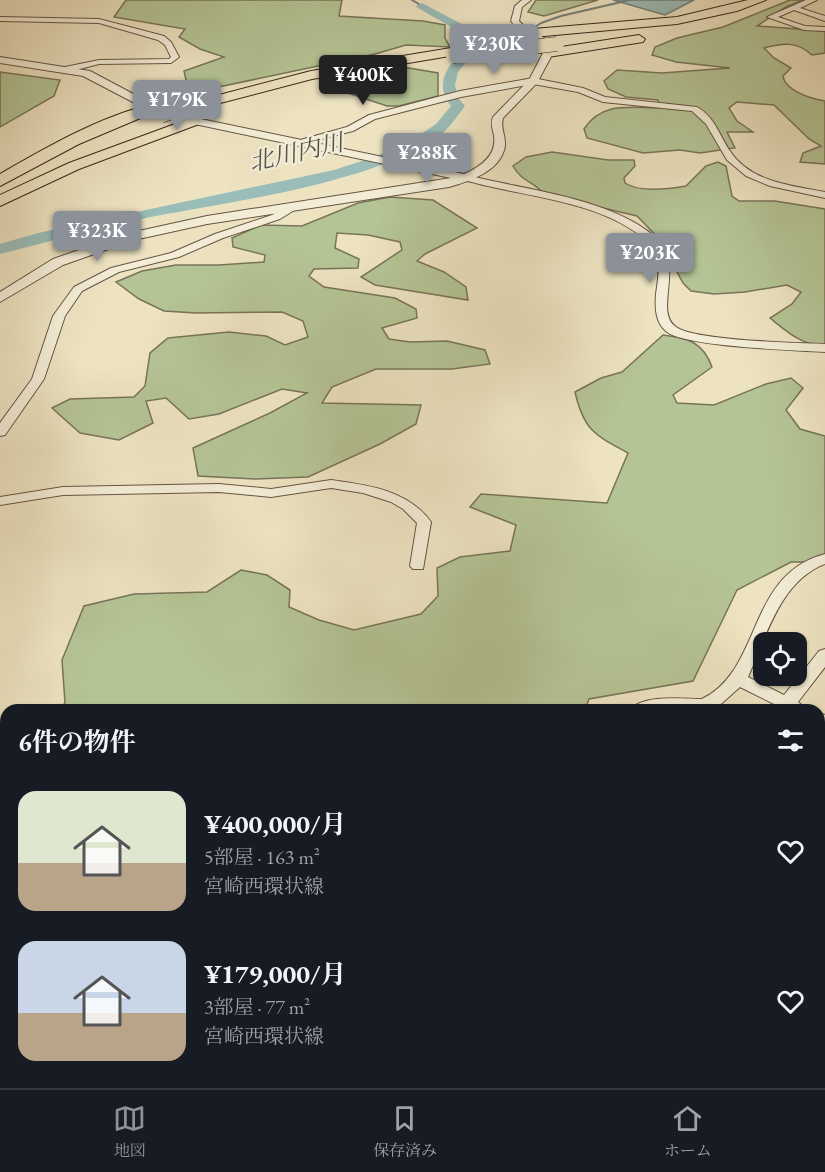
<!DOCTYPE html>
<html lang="ja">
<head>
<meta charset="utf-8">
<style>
  :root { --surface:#171b24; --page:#20242c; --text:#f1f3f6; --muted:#9ea1a6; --line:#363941; --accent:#8c9099 }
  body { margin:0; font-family:"EB Garamond","Noto Serif JP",serif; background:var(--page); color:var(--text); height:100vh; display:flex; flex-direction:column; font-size:22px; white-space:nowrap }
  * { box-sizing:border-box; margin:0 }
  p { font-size:20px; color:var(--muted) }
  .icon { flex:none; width:33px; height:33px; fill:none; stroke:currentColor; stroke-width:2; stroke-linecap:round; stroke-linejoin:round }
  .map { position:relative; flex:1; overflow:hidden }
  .drawer { position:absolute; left:0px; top:704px; width:825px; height:386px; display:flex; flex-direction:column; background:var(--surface); border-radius:18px 18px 0 0; box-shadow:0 2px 4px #0004 }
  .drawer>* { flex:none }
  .controls { position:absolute; left:753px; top:632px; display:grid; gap:12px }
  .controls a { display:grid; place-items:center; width:54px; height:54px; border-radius:12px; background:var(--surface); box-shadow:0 2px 4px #0004; font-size:30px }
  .price { position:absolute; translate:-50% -51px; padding:0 14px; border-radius:6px; background:var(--accent); color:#fff; font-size:20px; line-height:39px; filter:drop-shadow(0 2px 3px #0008) }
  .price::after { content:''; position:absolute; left:50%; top:36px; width:18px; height:14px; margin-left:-9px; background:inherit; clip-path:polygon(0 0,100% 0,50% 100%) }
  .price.selected { background:#222; color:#fff }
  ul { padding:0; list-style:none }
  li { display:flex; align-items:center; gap:18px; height:150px; padding:0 18px }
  li span { display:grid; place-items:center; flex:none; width:168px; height:120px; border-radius:18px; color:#555 }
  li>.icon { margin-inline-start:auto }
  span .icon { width:72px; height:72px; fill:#fffc; stroke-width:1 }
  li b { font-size:26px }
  h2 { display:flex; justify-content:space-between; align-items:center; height:72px; padding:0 18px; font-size:26px }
  .tab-bar { display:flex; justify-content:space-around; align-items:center; height:84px; border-top:2px solid var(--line); background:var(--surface); font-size:16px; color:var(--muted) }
  .tab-bar a { display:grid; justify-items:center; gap:3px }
  .tab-bar .selected { color:var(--accent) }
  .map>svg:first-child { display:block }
  .green { fill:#b5c495; stroke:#787458; stroke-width:1.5 }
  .water { fill:#9abdb9; stroke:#748079; stroke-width:1.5 }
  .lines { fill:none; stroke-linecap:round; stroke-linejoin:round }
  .stream { stroke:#748079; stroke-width:2 }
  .river { fill:#9abdb9; fill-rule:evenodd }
  .minor-casing { stroke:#675444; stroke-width:2 }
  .tertiary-casing { stroke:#675444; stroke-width:2 }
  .primary-casing { stroke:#3a251a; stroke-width:2 }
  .minor { fill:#f3edd7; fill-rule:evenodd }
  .tertiary { fill:#f3edd7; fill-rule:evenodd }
  .primary { fill:#ede3c1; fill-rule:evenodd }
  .primary-bridge-casing { stroke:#3a251a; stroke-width:15; stroke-linecap:butt }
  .primary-bridge { stroke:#ede3c1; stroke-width:14 }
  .labels { text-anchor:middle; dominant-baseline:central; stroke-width:4.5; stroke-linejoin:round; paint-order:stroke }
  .far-water-label { font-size:24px; font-style:italic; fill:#57534a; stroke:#f3edd7 }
</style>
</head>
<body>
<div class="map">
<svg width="825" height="1088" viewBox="0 0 825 1088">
  <rect width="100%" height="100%" fill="#ede3c1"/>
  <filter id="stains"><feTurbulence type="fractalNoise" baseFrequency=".00333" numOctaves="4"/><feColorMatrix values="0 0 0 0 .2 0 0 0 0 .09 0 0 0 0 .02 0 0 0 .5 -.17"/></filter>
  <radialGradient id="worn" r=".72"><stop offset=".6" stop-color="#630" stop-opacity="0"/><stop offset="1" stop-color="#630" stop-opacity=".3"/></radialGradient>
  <g class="green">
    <polygon points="126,0 342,0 339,16 423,21 445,25 445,38 450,47 406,45 375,54 195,92 186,80 184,71 224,57 200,49 179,37 185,29 114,17"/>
    <polygon points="536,0 598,0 544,16 528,12"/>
    <path d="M 790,0 L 803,0 L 786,7 L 757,26 L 825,31 L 825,53 L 812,55 C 797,41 783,43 764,48 L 774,58 L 791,68 L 783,76 C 785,91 812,99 825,101 L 825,164 L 800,162 L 803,153 L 821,146 L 809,139 L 774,105 L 737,102 L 729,108 L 737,121 L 753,132 L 727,132 L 735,148 L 700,153 L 680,150 L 643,153 L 587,138 L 584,129 C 602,101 630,108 660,108 L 658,100 L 626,97 L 608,89 L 604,81 L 617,70 L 662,73 L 730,68 L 676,62 L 652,55 L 655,47 L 677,38 L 723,27 Z"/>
    <polygon points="403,67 438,73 438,96 399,106 387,106 336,89 331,80"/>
    <polygon points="0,72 60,80 54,96 0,127"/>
    <path d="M 552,152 L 608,160 L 634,160 L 635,166 L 624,178 L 625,183 C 640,193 669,189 686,186 L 706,166 L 718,162 L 726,166 L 732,196 L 739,201 L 775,201 L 825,209 L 825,345 C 803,347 785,330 770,318 L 792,304 L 801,292 L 787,285 L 745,292 L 714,294 L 691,291 L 683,283 L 675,268 L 670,250 L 637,216 L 544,194 C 533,181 522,182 513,166 L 526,157 Z"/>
    <polygon points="390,197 433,200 477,228 425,254 417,261 444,272 466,287 468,300 375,285 361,277 402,250 400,242 368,235 337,233 335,248 359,259 358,268 314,269 309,276 324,287 395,298 416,309 417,318 382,328 389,339 410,342 447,341 485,350 490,364 452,369 376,369 332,387 322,403 421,405 416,424 380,444 308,477 255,479 198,476 193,448 270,413 307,393 282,389 219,414 189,419 166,398 146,401 153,423 119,440 80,433 52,408 70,399 134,397 145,386 150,353 168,338 229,332 266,336 285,345 308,337 303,321 282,312 196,313 164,311 139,299 116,282 142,271 176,265 219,265 264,262 265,255 233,247 232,238 261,225 302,226 358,203"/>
    <path d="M 663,335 C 688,338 703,342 712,367 L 673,395 L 677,403 L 714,405 L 766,384 L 791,378 L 803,388 L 786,410 L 800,429 L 825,436 L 825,562 L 791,562 L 737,590 L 693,681 L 589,699 L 585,710 L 58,710 L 65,703 L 62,660 L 84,606 L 134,594 L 207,592 L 241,570 L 267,575 L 290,590 L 289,607 L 319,620 L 354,630 L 421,614 L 438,596 L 437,568 L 460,557 L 510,551 L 516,525 L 470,507 L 481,494 L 607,503 L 628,453 C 595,435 584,431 575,392 L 601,378 L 622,372 Z"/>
    <polygon points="819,731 825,734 825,802 819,800"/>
    <polygon points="6,747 6,1083 487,1083 479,1088 0,1088 0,750"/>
  </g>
  <polygon class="water" points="613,0 694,0 665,15"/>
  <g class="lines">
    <g class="stream">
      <polyline points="412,0 422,6"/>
      <polyline points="495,46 505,36 524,34 541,23 561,16 630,0"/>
    </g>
    <path class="river" d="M 422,3 L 469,28 L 474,36 L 473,54 L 458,72 L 455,85 L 458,98 L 465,106 C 459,114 452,124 445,131 C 380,184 225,202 141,219 C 94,229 47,242 0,254 L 0,244 L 38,233 L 334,170 L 374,157 L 409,142 L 436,124 L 451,106 C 435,87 445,68 461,53 L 460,32 L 418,8 L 416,6 Z"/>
    <defs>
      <g id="minor">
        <polygon points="522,0 531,0 522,7 519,21 523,25 536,31 536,35 517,29 511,21 515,6"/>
        <polygon points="806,0 817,0 800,8 825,16 825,21 794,10 778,17 805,26 825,27 825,31 804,30 767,17"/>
        <polygon points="0,17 99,19 164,36 171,42 179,57 171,63 99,64 68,72 64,69 65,67 99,60 169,59 171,57 165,45 158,40 99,23 0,21"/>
        <path d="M 533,78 L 583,88 L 605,97 L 697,107 C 715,117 719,135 730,151 C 750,182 792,186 825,192 L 825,198 L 770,186 L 746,176 L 727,160 L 706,124 L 692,111 L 603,102 L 578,92 L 533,84 L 461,97 L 375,119 L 353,131 L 298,145 L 293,142 L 347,127 L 369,115 L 460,91 Z"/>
        <path d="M 467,175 C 524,190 606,197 653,235 C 688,263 652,310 676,327 C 696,341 797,343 825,344 L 825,352 C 795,350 687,347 667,332 C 655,323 655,307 656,294 C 659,274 663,253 645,239 C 596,199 522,197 464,180 L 464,176 Z"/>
        <polygon points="292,204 297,207 296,209 280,219 223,238 179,257 119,272 82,291 65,316 44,379 5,435 0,436 0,423 32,379 53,316 74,287 111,268 171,253 215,234 272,215"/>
        <path d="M 331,480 C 368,485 408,490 431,522 L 423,569 L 413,569 L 410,566 L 417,523 L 403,509 L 391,502 L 363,493 L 331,488 L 271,497 L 219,492 L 63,495 L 0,505 L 0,497 L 63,487 L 219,484 L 271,489 Z"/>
        <path d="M 825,554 L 825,564 C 780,581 766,637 748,677 L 784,695 L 819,651 L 825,649 L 825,667 L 798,702 L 808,710 L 774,710 L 776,705 L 740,687 L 721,704 L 710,710 L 631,710 C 641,694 685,699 702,699 C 763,669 746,575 825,554 Z"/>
        <polygon points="819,713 825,715 825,728 819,726"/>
        <polygon points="819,798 825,800 825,815 819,813"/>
        <rect x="819" y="907" width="6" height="16"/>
        <rect x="819" y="1008" width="6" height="20"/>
        <polygon points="611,1083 633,1083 632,1088 610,1088"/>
        <polygon points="693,1083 715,1083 714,1088 692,1088"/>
      </g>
      <path id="tertiary" d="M 530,31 L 536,31 L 547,41 L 553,53 L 537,83 L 503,118 C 500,128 506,136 505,146 C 501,171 470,181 449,187 L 207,224 L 134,240 L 63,265 L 0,302 L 0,292 L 53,259 L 125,234 L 207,216 L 451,178 L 190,123 L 148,110 L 83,76 L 0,63 L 0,57 L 90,71 L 156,106 L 196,118 L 464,174 C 480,167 497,156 494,136 C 493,128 490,125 493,117 L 529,80 L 543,53 L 540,44 L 528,33 Z"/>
      <g id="primary">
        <polygon points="748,0 766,0 737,11 677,24 533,37 527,33 533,29 677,17"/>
        <polygon points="639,35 645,39 643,42 548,57 541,53 548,49"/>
        <polygon points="451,48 456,49 458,52 456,55 312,79 178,114 171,110 173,107 311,71"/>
        <path d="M 152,104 L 159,108 L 157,111 L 79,144 L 0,186 L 0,174 C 47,147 99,117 152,104 Z"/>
        <polygon points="194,117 199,118 201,121 199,124 79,169 0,206 0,195 69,163"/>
      </g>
    </defs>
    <use href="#minor" class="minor-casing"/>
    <use href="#tertiary" class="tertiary-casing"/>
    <use href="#primary" class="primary-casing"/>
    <use href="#minor" class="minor"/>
    <use href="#tertiary" class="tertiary"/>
    <use href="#primary" class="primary"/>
    <defs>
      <g id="primary-bridge">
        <polyline points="453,56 557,44"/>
        <polyline points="161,116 178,110"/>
      </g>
    </defs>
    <use href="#primary-bridge" class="primary-bridge-casing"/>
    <use href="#primary-bridge" class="primary-bridge"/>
  </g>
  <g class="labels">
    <g class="far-water-label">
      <text transform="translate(296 152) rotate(-13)">北川内川</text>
    </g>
  </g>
  <rect width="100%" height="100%" filter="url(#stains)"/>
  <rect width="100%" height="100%" fill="url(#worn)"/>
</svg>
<div class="controls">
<a><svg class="icon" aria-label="locate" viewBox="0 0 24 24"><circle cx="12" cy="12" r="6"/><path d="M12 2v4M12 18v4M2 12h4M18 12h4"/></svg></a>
</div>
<b class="price" style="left:494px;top:75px">¥230K</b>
<b class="price selected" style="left:363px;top:106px">¥400K</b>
<b class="price" style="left:177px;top:131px">¥179K</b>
<b class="price" style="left:427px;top:184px">¥288K</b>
<b class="price" style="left:97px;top:262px">¥323K</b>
<b class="price" style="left:650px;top:284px">¥203K</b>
<section class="drawer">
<h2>6件の物件<svg class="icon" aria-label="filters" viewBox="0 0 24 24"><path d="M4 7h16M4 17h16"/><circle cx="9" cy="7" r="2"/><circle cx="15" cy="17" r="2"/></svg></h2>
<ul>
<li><span style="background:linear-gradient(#dfe7d0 60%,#b9a48a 0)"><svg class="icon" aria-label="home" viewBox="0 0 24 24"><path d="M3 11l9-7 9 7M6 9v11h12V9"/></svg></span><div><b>¥400,000/月</b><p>5部屋 · 163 m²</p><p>宮崎西環状線</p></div><svg class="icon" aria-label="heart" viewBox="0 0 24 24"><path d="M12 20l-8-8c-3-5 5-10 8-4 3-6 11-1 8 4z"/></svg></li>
<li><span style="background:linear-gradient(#c9d6e8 60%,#b9a48a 0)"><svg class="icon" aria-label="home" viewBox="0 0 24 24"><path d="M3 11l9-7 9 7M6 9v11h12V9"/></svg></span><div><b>¥179,000/月</b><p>3部屋 · 77 m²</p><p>宮崎西環状線</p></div><svg class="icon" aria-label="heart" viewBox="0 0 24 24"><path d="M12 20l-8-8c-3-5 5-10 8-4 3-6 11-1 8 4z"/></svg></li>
</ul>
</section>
</div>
<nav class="tab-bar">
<a class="selected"><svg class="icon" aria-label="map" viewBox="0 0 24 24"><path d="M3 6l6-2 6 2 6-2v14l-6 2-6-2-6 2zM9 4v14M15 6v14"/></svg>地図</a>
<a><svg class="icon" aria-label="saved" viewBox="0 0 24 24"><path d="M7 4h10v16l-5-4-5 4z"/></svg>保存済み</a>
<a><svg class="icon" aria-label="home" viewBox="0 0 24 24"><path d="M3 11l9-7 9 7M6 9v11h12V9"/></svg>ホーム</a>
</nav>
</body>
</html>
